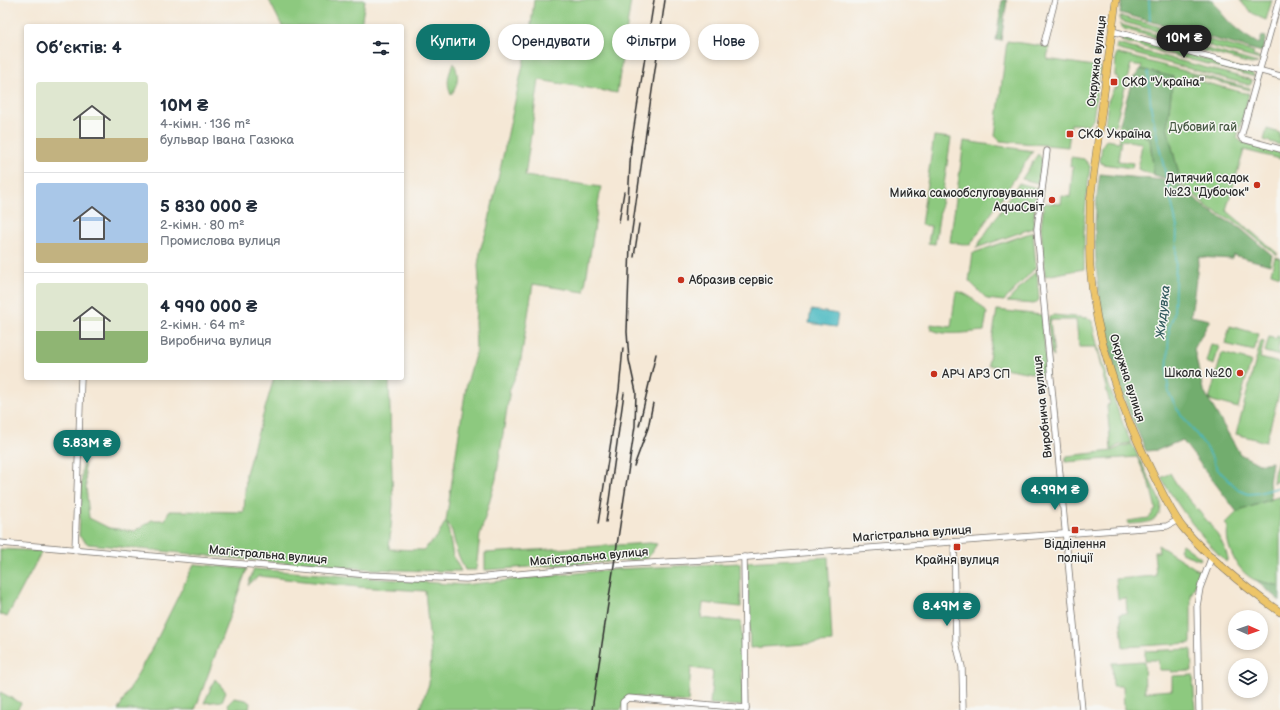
<!DOCTYPE html>
<html lang="uk">
<head>
<meta charset="utf-8">
<style>
  :root { --surface:#fff; --page:#f6f6f7; --text:#1f2937; --muted:#747a83; --line:#e0e1e3; --accent:#0f766e }
  body { margin:0; font-family:"Balsamiq Sans",sans-serif; background:var(--page); color:var(--text); height:100vh; display:flex; flex-direction:column; font-size:15px; white-space:nowrap }
  * { box-sizing:border-box; margin:0 }
  p { font-size:13px; color:var(--muted) }
  .icon { flex:none; width:22px; height:22px; fill:none; stroke:currentColor; stroke-width:2; stroke-linecap:round; stroke-linejoin:round }
  .map { position:relative; flex:1; overflow:hidden }
  .panel { position:absolute; left:24px; top:24px; width:380px; height:356px; display:flex; flex-direction:column; background:var(--surface); border-radius:4px; box-shadow:0 2px 6px #0003 }
  .panel>* { flex:none }
  .hud { position:absolute; left:416px; top:24px; width:380px; height:36px; display:flex; gap:8px }
  .needle { width:26px; rotate:92deg }
  .tools { position:absolute; left:1228px; top:610px; display:grid; gap:8px }
  .tools a { display:grid; place-items:center; width:40px; height:40px; border-radius:50%; background:var(--surface); box-shadow:0 2px 6px #0003; font-size:20px }
  .price { position:absolute; translate:-50% -34px; padding:0 9px; border-radius:14px; background:var(--accent); color:#fff; font-size:13px; line-height:26px; filter:drop-shadow(0 1px 2px #0008) }
  .price::after { content:''; position:absolute; left:50%; top:24px; width:12px; height:9px; margin-left:-6px; background:inherit; clip-path:polygon(0 0,100% 0,50% 100%) }
  .price.selected { background:#222; color:#fff }
  ul { padding:0; list-style:none }
  li { display:flex; align-items:center; gap:12px; height:100px; padding:0 12px }
  li+li { border-top:1px solid var(--line) }
  li span { display:grid; place-items:center; flex:none; width:112px; height:80px; border-radius:4px; color:#555 }
  li>.icon { margin-inline-start:auto }
  span .icon { width:48px; height:48px; fill:#fffc; stroke-width:1 }
  li b { font-size:17px }
  h2 { display:flex; justify-content:space-between; align-items:center; height:48px; padding:0 12px; font-size:17px }
  .chip { padding:0 14px; border-radius:18px; background:var(--surface); box-shadow:0 2px 6px #0003; font-size:14px; line-height:36px }
  .chip.selected { background:var(--accent); color:#fff }
  .map>svg:first-child { display:block }
  .green { fill:#8dc97f; stroke:#5c7a55 }
  .forest { fill:#72ad6e; stroke:#4e6c4c }
  .water { fill:#4ab9c1; stroke:#3a7276 }
  .lines { fill:none; stroke-linecap:round; stroke-linejoin:round }
  .stream { stroke:#4ab9c1; stroke-width:1.5 }
  .minor-casing { stroke:#726d67; stroke-width:7 }
  .major-casing { stroke:#726d67; stroke-width:8 }
  .minor { stroke:#fff; stroke-width:5.5 }
  .major { stroke:#edc569; stroke-width:7 }
  .rail { stroke:#2b2b2b; stroke-width:1.5 }
  .poi-dot { fill:#c8321e; stroke:#f6f6f2; stroke-width:1.5 }
  .labels { text-anchor:middle; dominant-baseline:central; stroke-width:3; stroke-linejoin:round; paint-order:stroke }
  .street-label { font-size:12px; fill:#2b2b2b; stroke:#f6f6f2 }
  .poi-label { font-size:12px; fill:#2b2b2b; stroke:#f6f6f2; text-anchor:start }
  .park-label { font-size:12px; fill:#485a44; stroke:#f6f6f2 }
  .water-label { font-size:13px; font-style:italic; fill:#365d60; stroke:#f6f6f2 }
</style>
</head>
<body>
<div class="map">
<svg width="1280" height="710" viewBox="0 0 1280 710">
  <rect width="100%" height="100%" fill="#f6f6f2"/>
  <filter id="ink" filterUnits="userSpaceOnUse"><feTurbulence type="fractalNoise" baseFrequency=".025" numOctaves="2"/><feDisplacementMap in="SourceGraphic" scale="8" xChannelSelector="R" yChannelSelector="G"/><feConvolveMatrix kernelMatrix="1 2 1 2 8 2 1 2 1" color-interpolation-filters="sRGB"/></filter>
  <filter id="wash" filterUnits="userSpaceOnUse"><feTurbulence type="fractalNoise" baseFrequency=".012" numOctaves="4" result="noise"/><feDisplacementMap in="SourceGraphic" scale="16" xChannelSelector="R" yChannelSelector="G"/><feGaussianBlur stdDeviation="0.9" result="paint"/><feColorMatrix in="noise" values="0 0 0 0 0 0 0 0 0 0 0 0 0 0 0 0 0 1.4 0 .05"/><feComposite in="paint" operator="in"/></filter>
  <g filter="url(#wash)">
    <rect width="100%" height="100%" fill="#f5e8d6"/>
    <g class="green">
      <polygon points="269,0 365,0 361,26 282,26"/>
      <path d="M 534,0 L 631,0 L 617,93 L 539,80 L 525,176 L 601,187 L 584,292 L 533,284 L 520,365 L 510,389 L 496,479 L 480,535 L 476,570 L 465,570 L 457,552 L 452,531 L 447,522 L 453,556 L 461,571 C 339,572 211,555 88,544 L 79,536 L 83,453 L 89,518 L 109,528 L 135,531 L 152,520 L 165,520 L 169,511 L 244,512 L 246,473 L 274,378 L 389,378 L 393,505 L 389,549 L 423,550 L 436,538 L 446,521 L 466,387 L 476,351 L 475,322 L 479,280 L 478,265 L 481,247 L 487,229 L 530,33 Z"/>
      <path d="M 1240,0 L 1272,0 L 1266,20 C 1255,16 1247,10 1240,0 Z"/>
      <polygon points="1120,16 1254,52 1253,56 1260,58 1260,60 1120,21"/>
      <polygon points="1119,24 1258,63 1251,64 1124,29"/>
      <polygon points="1122,39 1130,39 1250,71 1255,77 1121,41"/>
      <polygon points="1007,41 1049,47 1047,59 1100,67 1093,120 1088,125 1071,124 1068,147 1000,141 995,136"/>
      <polygon points="1117,44 1252,80 1251,84 1249,85 1116,49"/>
      <polygon points="1116,53 1250,88 1250,90 1192,75 1191,79 1249,94 1237,138 1242,142 1280,152 1280,159 1244,150 1226,210 1278,254 1275,254 1241,226 1209,208 1181,183 1167,127 1173,77 1141,69 1142,66 1131,64 1115,126 1111,129 1105,126 1108,101 1114,88 1117,88 1118,77 1115,76"/>
      <path d="M 454,63 C 459,75 459,84 451,95 C 446,83 448,74 454,63 Z"/>
      <polygon points="1120,123 1150,139 1154,175 1138,169 1142,143 1121,140 1118,161 1133,163 1132,168 1102,164 1100,161 1102,146 1106,140 1119,142 1121,131 1118,130"/>
      <polygon points="1267,129 1280,133 1280,145 1264,140"/>
      <polygon points="934,136 951,138 935,244 928,243 931,226 921,225"/>
      <polygon points="964,141 1033,151 970,245 950,242"/>
      <polygon points="1038,154 1042,159 1038,183 1022,179"/>
      <polygon points="1071,157 1084,159 1090,166 1084,222 1084,269 1045,276 1041,227 1044,203 1061,204 1062,196 1070,197 1073,167 1070,166"/>
      <polygon points="1019,183 1037,188 1033,228 976,248"/>
      <polygon points="1033,232 1036,267 1004,301 987,299 969,281 973,253"/>
      <polygon points="1275,257 1280,258 1280,276 1271,273"/>
      <polygon points="1037,270 1039,300 1034,304 1007,302"/>
      <path d="M 956,291 C 968,293 979,303 987,313 L 984,331 C 970,332 943,337 931,329 L 931,324 L 951,327 Z"/>
      <polygon points="997,310 1042,315 1047,376 988,365"/>
      <path d="M 1053,315 L 1088,318 L 1092,321 C 1100,364 1114,403 1131,443 L 1119,445 L 1111,450 L 1107,405 L 1110,404 L 1096,347 L 1079,347 L 1076,320 L 1050,320 L 1054,357 L 1051,353 L 1048,323 L 1049,317 Z"/>
      <polygon points="1230,326 1259,334 1254,351 1225,344"/>
      <polygon points="1277,336 1280,337 1278,354 1280,356 1265,352 1269,337 1276,339"/>
      <polygon points="1261,341 1264,342 1260,358 1280,363 1280,390 1266,442 1236,434"/>
      <polygon points="1211,344 1219,346 1214,365 1206,362"/>
      <polygon points="1222,353 1251,361 1238,408 1209,400"/>
      <path d="M 1132,444 L 1161,503 C 1162,524 1144,523 1128,524 L 1128,521 L 1149,518 L 1156,509 L 1150,485 L 1137,457 L 1065,462 L 1067,456 L 1112,451 L 1120,447 Z"/>
      <polygon points="1280,454 1280,480 1273,483 1274,473"/>
      <path d="M 1170,473 C 1187,505 1218,523 1228,558 L 1226,562 C 1200,536 1180,509 1161,478 Z"/>
      <path d="M 1280,496 L 1280,586 C 1272,584 1263,583 1255,580 C 1237,572 1224,545 1228,527 L 1225,524 L 1237,512 Z"/>
      <polygon points="650,543 657,544 647,559 485,570 485,553"/>
      <polygon points="1182,544 1201,558 1200,560 1181,553 1179,549"/>
      <polygon points="1158,545 1201,572 1191,595 1191,643 1123,647 1120,614 1127,613 1126,598 1118,599 1116,579 1156,576 1154,552 1159,552"/>
      <polygon points="0,549 42,551 7,617 0,614"/>
      <polygon points="828,557 832,642 750,648 747,562"/>
      <polygon points="740,563 741,607 703,603 701,618 741,622 743,706 710,704 713,671 691,668 688,702 628,696 621,710 419,710 429,684 431,655 425,591 358,587 259,576 248,585 254,569 463,585 617,569"/>
      <polygon points="194,564 247,569 195,710 118,710 158,637"/>
      <polygon points="1191,649 1192,671 1171,672 1171,670 1159,670 1158,660 1145,660 1145,651"/>
      <polygon points="1144,661 1145,692 1172,690 1172,676 1193,675 1195,710 1124,710 1123,686 1113,686 1112,663"/>
      <polygon points="215,679 226,692 222,701 204,703"/>
      <polygon points="0,692 21,703 17,710 0,710"/>
      <polygon points="234,698 246,700 250,703 249,709 230,709 228,704"/>
    </g>
    <g class="forest">
      <polygon points="1002,0 1007,0 1001,41 996,40"/>
      <path d="M 1122,0 L 1213,0 C 1225,21 1238,32 1259,44 L 1262,36 L 1266,37 L 1262,52 L 1120,13 Z"/>
      <polygon points="1141,69 1173,77 1167,127 1181,183 1154,175 1150,139 1120,123 1132,80"/>
      <path d="M 1100,174 L 1172,181 L 1180,185 L 1208,210 L 1240,228 L 1272,255 L 1270,265 L 1233,255 L 1232,259 L 1199,257 L 1191,316 L 1210,320 L 1194,349 L 1203,390 L 1240,454 L 1259,464 L 1272,462 L 1269,483 L 1271,499 L 1237,512 L 1182,440 L 1158,450 L 1146,451 C 1137,429 1126,408 1119,386 C 1115,374 1113,362 1110,350 C 1096,293 1090,232 1100,174 Z"/>
      <polygon points="1255,580 1280,586 1280,601"/>
    </g>
    <polygon class="water" points="811,310 838,314 836,327 809,323"/>
    <g class="lines">
      <g class="stream">
        <polyline points="1149,0 1150,21"/>
        <polyline points="1148,72 1151,108 1177,227 1174,314 1169,328 1167,377 1169,393 1177,409 1207,448 1218,470 1239,490 1248,494 1259,493 1280,487"/>
      </g>
    </g>
  </g>
  <g filter="url(#ink)">
    <g class="lines">
      <defs>
        <g id="minor">
          <polyline points="1279,0 1241,137 1243,139 1280,149"/>
          <polyline points="1112,31 1280,76"/>
          <polyline points="1044,43 1055,0"/>
          <polyline points="1047,151 1037,229 1082,710"/>
          <polyline points="954,542 956,643 962,667 963,710"/>
          <polyline points="0,543 369,575 466,579 614,565 721,559 1156,527 1167,526 1178,520"/>
          <polyline points="75,550 81,378"/>
          <polyline points="744,557 746,710"/>
          <polyline points="623,710 623,702 628,698 746,708"/>
          <polyline points="1199,710 1197,606 1200,588 1212,556"/>
        </g>
        <path id="major" d="M 1116,0 L 1090,202 C 1090,224 1089,245 1090,266 C 1095,338 1119,404 1150,468 C 1158,484 1173,517 1184,529 C 1211,560 1246,588 1280,612"/>
      </defs>
      <use href="#minor" class="minor-casing"/>
      <use href="#major" class="major-casing"/>
      <use href="#minor" class="minor"/>
      <use href="#major" class="major"/>
      <g class="rail">
        <polyline points="630,152 654,0"/>
        <polyline points="627,220 631,146"/>
        <polyline points="619,222 624,192"/>
        <polyline points="634,257 639,224"/>
        <polyline points="639,426 656,354"/>
        <polyline points="634,466 648,428 653,403"/>
        <polyline points="606,522 624,393"/>
        <polyline points="598,524 619,390 623,348"/>
        <polyline points="592,710 635,426 636,392 629,360 627,332 630,244 665,0"/>
      </g>
    </g>
  </g>
  <g class="poi-dot">
    <rect x="1110" y="78" width="8" height="8" rx="2"/>
    <rect x="1066" y="130" width="8" height="8" rx="2"/>
    <circle cx="1257" cy="185" r="4"/>
    <circle cx="1052" cy="200" r="4"/>
    <circle cx="681" cy="280" r="4"/>
    <circle cx="1240" cy="373" r="4"/>
    <circle cx="934" cy="374" r="4"/>
    <rect x="1071" y="526" width="8" height="8" rx="2"/>
    <rect x="953" y="543" width="8" height="8" rx="2"/>
  </g>
  <g class="labels">
    <g class="street-label">
      <text transform="translate(1097 61) rotate(-83)">Окружна вулиця</text>
      <text transform="translate(1127 378) rotate(72)">Окружна вулиця</text>
      <text transform="translate(1043 407) rotate(-96)">Виробнича вулиця</text>
      <text transform="translate(912 534) rotate(-4)">Магістральна вулиця</text>
      <text transform="translate(268 555) rotate(5)">Магістральна вулиця</text>
      <text transform="translate(589 557) rotate(-5)">Магістральна вулиця</text>
    </g>
    <g class="poi-label">
      <text x="1122" y="82">СКФ "Україна"</text>
      <text x="1078" y="134">СКФ Україна</text>
      <text x="1249" y="178" text-anchor="end">Дитячий садок<tspan x="1249" dy="14">№23 "Дубочок"</tspan></text>
      <text x="1044" y="193" text-anchor="end">Мийка самообслуговування<tspan x="1044" dy="14">AquaСвіт</tspan></text>
      <text x="689" y="280">Абразив сервіс</text>
      <text x="1232" y="373" text-anchor="end">Школа №20</text>
      <text x="942" y="374">АРЧ АРЗ СП</text>
      <text x="1075" y="544" text-anchor="middle">Відділення<tspan x="1075" dy="14">поліції</tspan></text>
      <text x="957" y="560" text-anchor="middle">Крайня вулиця</text>
    </g>
    <g class="park-label">
      <text x="1203" y="127">Дубовий гай</text>
    </g>
    <g class="water-label">
      <text transform="translate(1163 312) rotate(-84)">Жидувка</text>
    </g>
  </g>
</svg>
<div class="tools">
<a><svg class="needle" viewBox="-14 -14 28 28"><path d="M0-13l5 13h-10z" fill="#e53935"/><path d="M0 13l5-13h-10z" fill="#747a83"/></svg></a>
<a><svg class="icon" aria-label="layers" viewBox="0 0 24 24"><path d="M12 4l9 5-9 5-9-5zM3 14l9 5 9-5"/></svg></a>
</div>
<b class="price selected" style="left:1184px;top:59px">10M ₴</b>
<b class="price" style="left:87px;top:464px">5.83M ₴</b>
<b class="price" style="left:1055px;top:511px">4.99M ₴</b>
<b class="price" style="left:947px;top:627px">8.49M ₴</b>
<div class="hud">
<a class="chip selected">Купити</a>
<a class="chip">Орендувати</a>
<a class="chip">Фільтри</a>
<a class="chip">Нове</a>
</div>
<section class="panel">
<h2>Об’єктів: 4<svg class="icon" aria-label="filters" viewBox="0 0 24 24"><path d="M4 7h16M4 17h16"/><circle cx="9" cy="7" r="2"/><circle cx="15" cy="17" r="2"/></svg></h2>
<ul>
<li><span style="background:linear-gradient(#dfe7d0 70%,#c2b280 0)"><svg class="icon" aria-label="home" viewBox="0 0 24 24"><path d="M3 11l9-7 9 7M6 9v11h12V9"/></svg></span><div><b>10M ₴</b><p>4-кімн. · 136 m²</p><p>бульвар Івана Газюка</p></div></li>
<li><span style="background:linear-gradient(#a9c7e8 75%,#c2b280 0)"><svg class="icon" aria-label="home" viewBox="0 0 24 24"><path d="M3 11l9-7 9 7M6 9v11h12V9"/></svg></span><div><b>5 830 000 ₴</b><p>2-кімн. · 80 m²</p><p>Промислова вулиця</p></div></li>
<li><span style="background:linear-gradient(#dfe7d0 60%,#8fb573 0)"><svg class="icon" aria-label="home" viewBox="0 0 24 24"><path d="M3 11l9-7 9 7M6 9v11h12V9"/></svg></span><div><b>4 990 000 ₴</b><p>2-кімн. · 64 m²</p><p>Виробнича вулиця</p></div></li>
</ul>
</section>
</div>
</body>
</html>
